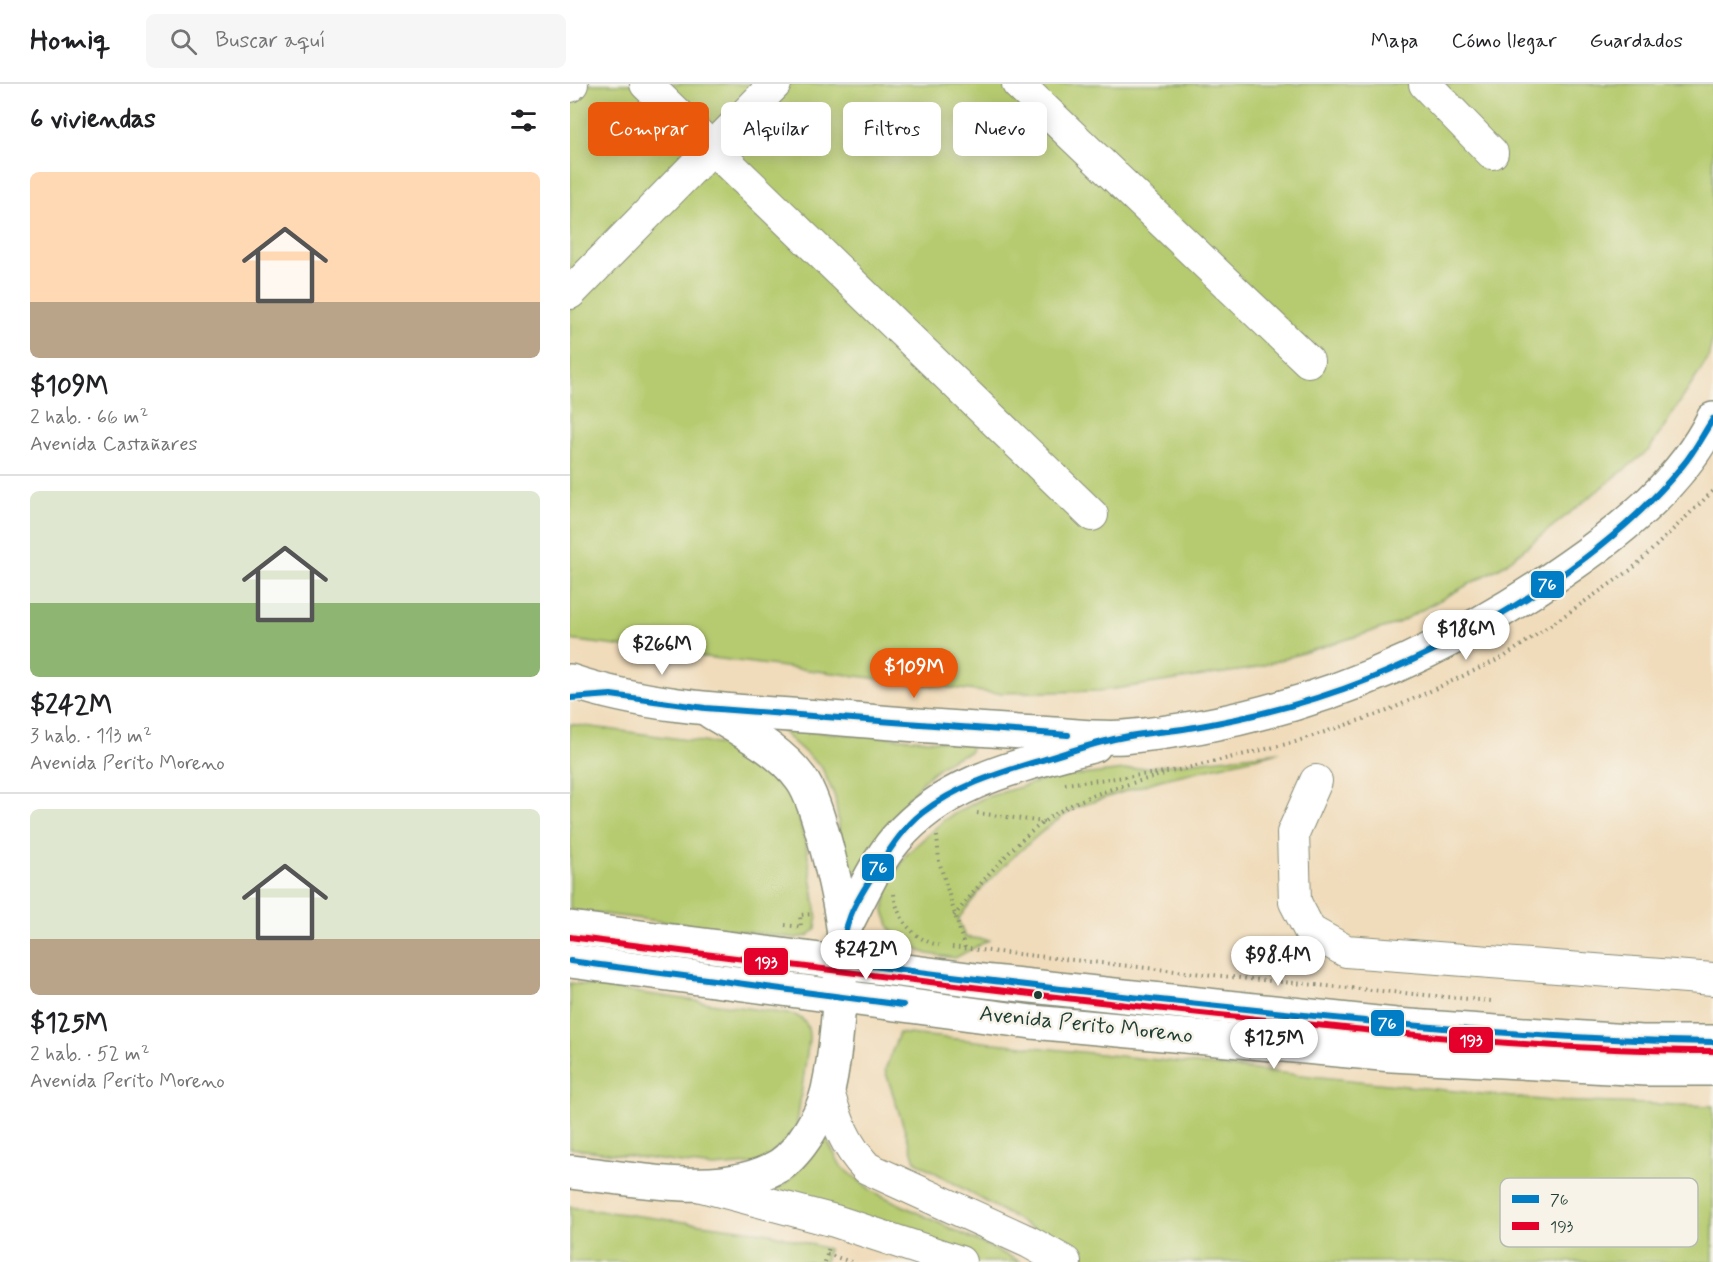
<!DOCTYPE html>
<html lang="es">
<head>
<meta charset="utf-8">
<style>
  :root { --surface:#fff; --page:#f6f6f6; --text:#202124; --muted:#757577; --line:#e0e0e0; --accent:#ea580c }
  body { margin:0; font-family:Mynerve,sans-serif; background:var(--page); color:var(--text); height:100vh; display:flex; flex-direction:column; font-size:22px; white-space:nowrap }
  * { box-sizing:border-box; margin:0 }
  p { font-size:20px; color:var(--muted) }
  .icon { flex:none; width:33px; height:33px; fill:none; stroke:currentColor; stroke-width:2; stroke-linecap:round; stroke-linejoin:round }
  .map { position:relative; flex:1; overflow:hidden }
  .drawer { display:flex; flex-direction:column; background:var(--surface); width:570px }
  .drawer>* { flex:none }
  .top-card { position:absolute; left:18px; top:18px; width:570px; height:54px; display:flex; gap:12px }
  .price { position:absolute; translate:-50% -51px; padding:0 14px; border-radius:21px; background:#fff; color:#222; font-size:20px; line-height:39px; filter:drop-shadow(0 2px 3px #0008) }
  .price::after { content:''; position:absolute; left:50%; top:36px; width:18px; height:14px; margin-left:-9px; background:inherit; clip-path:polygon(0 0,100% 0,50% 100%) }
  .price.current { background:var(--accent); color:#fff }
  ul { padding:0; list-style:none }
  li { display:grid; align-content:center; gap:12px; height:318px; padding:0 30px }
  li+li { border-top:2px solid var(--line) }
  li span { display:grid; place-items:center; height:186px; border-radius:9px; color:#555 }
  li>.icon { margin-inline-start:auto }
  span .icon { width:108px; height:108px; fill:#fffc; stroke-width:1 }
  li b { font-size:26px }
  h2 { display:flex; justify-content:space-between; align-items:center; height:72px; padding:0 30px; font-size:26px }
  .pill { padding:0 21px; border-radius:9px; background:var(--surface); box-shadow:0 3px 15px #0003; font-size:21px; line-height:54px }
  .pill.current { background:var(--accent); color:#fff }
  header { display:flex; align-items:center; gap:36px; box-sizing:border-box; height:84px; padding:0 30px; background:var(--surface); border-bottom:2px solid var(--line) }
  header strong { font-size:28px }
  nav { display:flex; gap:33px; margin-inline-start:auto; font-size:21px }
  .search { width:420px; height:54px; background:var(--page); display:flex; align-items:center; gap:15px; box-sizing:border-box; padding:0 21px; border-radius:9px; color:var(--muted); font-size:22px }
  main { display:flex; flex:1; min-height:0 }
  .map>svg:first-child { display:block }
  .green { fill:#b6cb6f; stroke:#6a8452; stroke-width:1.5 }
  .lines { fill:none; stroke-linecap:round; stroke-linejoin:round }
  .minor-casing { stroke:#888c77; stroke-width:34 }
  .major-casing { stroke:#888c77; stroke-width:36 }
  .path { stroke:#888c77; stroke-width:4; stroke-dasharray:1.5 4.5; stroke-linecap:butt }
  .minor { stroke:#fff; stroke-width:32 }
  .major { stroke:#fff; stroke-width:33 }
  .bus-1-casing { stroke:#f7f3e8; stroke-width:10 }
  .bus-2-casing { stroke:#f7f3e8; stroke-width:10 }
  .bus-1 { stroke:#007dc5; stroke-width:6 }
  .bus-2 { stroke:#e4002b; stroke-width:6 }
  .bus-dot { fill:#1f3d34; stroke:#f7f3e8; stroke-width:2 }
  .labels { text-anchor:middle; dominant-baseline:central; stroke-width:5; stroke-linejoin:round; paint-order:stroke }
  .street-label { font-size:22px; fill:#1f3d34; stroke:#f7f3e8 }
  .key { fill:#f7f3e8; stroke:#b6bcb2; stroke-width:1.5 }
  .key-label { font-size:16px; fill:#1f3d34 }
  .line-badge { stroke:#f7f3e8; stroke-width:2 }
  .badge-label { font-size:16px; text-anchor:middle; font-weight:bold; fill:#fff }
</style>
</head>
<body>
<header>
<strong>Homiq</strong>
<div class="search"><svg class="icon" aria-label="search" viewBox="0 0 24 24"><circle cx="10" cy="10" r="6"/><path d="M15 15l6 6"/></svg>Buscar aquí</div>
<nav><a>Mapa</a><a>Cómo llegar</a><a>Guardados</a></nav>
</header>
<main>
<section class="drawer">
<h2>6 viviendas<svg class="icon" aria-label="filters" viewBox="0 0 24 24"><path d="M4 7h16M4 17h16"/><circle cx="9" cy="7" r="2"/><circle cx="15" cy="17" r="2"/></svg></h2>
<ul>
<li><span style="background:linear-gradient(#ffd9b3 70%,#b9a48a 0)"><svg class="icon" aria-label="home" viewBox="0 0 24 24"><path d="M3 11l9-7 9 7M6 9v11h12V9"/></svg></span><div><b>$109M</b><p>2 hab. · 66 m²</p><p>Avenida Castañares</p></div></li>
<li><span style="background:linear-gradient(#dfe7d0 60%,#8fb573 0)"><svg class="icon" aria-label="home" viewBox="0 0 24 24"><path d="M3 11l9-7 9 7M6 9v11h12V9"/></svg></span><div><b>$242M</b><p>3 hab. · 113 m²</p><p>Avenida Perito Moreno</p></div></li>
<li><span style="background:linear-gradient(#dfe7d0 70%,#b9a48a 0)"><svg class="icon" aria-label="home" viewBox="0 0 24 24"><path d="M3 11l9-7 9 7M6 9v11h12V9"/></svg></span><div><b>$125M</b><p>2 hab. · 52 m²</p><p>Avenida Perito Moreno</p></div></li>
</ul>
</section>
<div class="map">
<svg width="1143" height="1178" viewBox="0 0 1143 1178">
  <rect width="100%" height="100%" fill="#f7f3e8"/>
  <filter id="ink" filterUnits="userSpaceOnUse"><feTurbulence type="fractalNoise" baseFrequency=".0167" numOctaves="2"/><feDisplacementMap in="SourceGraphic" scale="12" xChannelSelector="R" yChannelSelector="G"/><feConvolveMatrix kernelMatrix="1 2 1 2 8 2 1 2 1" color-interpolation-filters="sRGB"/></filter>
  <filter id="wash" filterUnits="userSpaceOnUse"><feTurbulence type="fractalNoise" baseFrequency=".008" numOctaves="4" result="noise"/><feDisplacementMap in="SourceGraphic" scale="24" xChannelSelector="R" yChannelSelector="G"/><feGaussianBlur stdDeviation="1.35" result="paint"/><feColorMatrix in="noise" values="0 0 0 0 0 0 0 0 0 0 0 0 0 0 0 0 0 1.4 0 .05"/><feComposite in="paint" operator="in"/></filter>
  <g filter="url(#wash)">
    <rect width="100%" height="100%" fill="#f0dbba"/>
    <g class="green">
      <polygon points="0,0 1143,0 1143,254 1138,275 1079,366 934,481 826,540 681,585 530,607 422,609 0,556"/>
      <polygon points="0,640 154,661 195,678 223,711 237,766 247,832 246,845 238,852 226,854 0,826"/>
      <path d="M 209,645 L 396,659 L 401,662 L 400,668 C 336,687 320,757 277,801 L 265,713 L 252,684 Z"/>
      <polygon points="710,668 590,696 507,723 475,745 440,776 412,804 388,835 395,853 419,856 385,874 358,870 336,861 320,844 314,827 318,802 336,771 375,735 413,714 477,695"/>
      <path d="M 0,899 L 225,931 C 237,937 239,943 239,955 L 226,1046 L 193,1079 L 143,1083 L 0,1064 Z"/>
      <polygon points="329,949 981,1017 1143,1022 1143,1178 521,1178 345,1077 315,986"/>
      <path d="M 253,1049 L 271,1082 L 302,1107 L 451,1178 L 407,1178 L 312,1145 L 196,1112 C 223,1097 241,1077 253,1049 Z"/>
      <polygon points="0,1123 200,1149 258,1165 255,1178 0,1178"/>
    </g>
  </g>
  <g filter="url(#ink)">
    <g class="lines">
      <defs>
        <g id="minor">
          <polyline points="76,0 522,431"/>
          <polyline points="448,0 738,277"/>
          <polyline points="855,0 922,69"/>
          <polyline points="0,2 2,0"/>
          <polyline points="0,209 205,0"/>
          <polyline points="746,697 723,749 725,818 740,847 776,867 1143,895"/>
          <path d="M 258,1008 C 267,1038 275,1061 297,1084 L 459,1158 L 495,1178"/>
          <polyline points="128,1101 265,1137 390,1178"/>
        </g>
        <g id="major">
          <path d="M 0,597 C 83,625 173,627 260,634 C 329,640 398,645 467,649 C 495,650 526,655 554,653 C 718,638 867,576 1000,482 C 1055,444 1113,396 1143,335"/>
          <polyline points="0,844 414,897 826,941 1072,958 1143,958"/>
          <path d="M 274,845 C 290,815 304,781 326,755 C 377,695 454,681 525,661"/>
          <polyline points="0,877 462,938 822,971 1076,985 1143,985"/>
          <path d="M 0,1088 C 63,1094 153,1116 210,1081 C 230,1068 253,1029 258,1006 C 267,965 269,921 271,880 C 272,868 275,855 273,843 C 269,812 249,719 231,695 C 209,665 172,647 141,628"/>
        </g>
      </defs>
      <use href="#minor" class="minor-casing"/>
      <use href="#major" class="major-casing"/>
      <g class="path">
        <polyline points="495,700 605,687 725,658 817,627 934,573 1062,485 1143,407"/>
        <polyline points="407,729 474,738"/>
        <polyline points="367,752 369,777 395,864"/>
        <path d="M 324,810 C 327,834 343,856 369,861"/>
        <path d="M 384,832 C 420,788 460,737 514,715 C 540,704 568,698 594,690"/>
        <polyline points="215,841 231,843 230,831 243,830"/>
        <polyline points="382,863 680,895 921,917"/>
        <polyline points="257,1170 281,1178"/>
        <polyline points="255,1178 259,1163"/>
      </g>
      <use href="#minor" class="minor"/>
      <use href="#major" class="major"/>
      <defs>
        <g id="bus-1">
          <path d="M 1143,335 C 1133,350 1125,367 1113,381 C 1036,476 909,550 797,596 C 740,619 679,634 619,644 C 596,648 572,649 549,654 C 520,660 493,670 465,678 C 425,690 385,703 352,729 C 332,745 319,767 305,788 C 283,822 274,838 271,878 C 409,896 547,912 686,926 C 838,942 990,956 1143,958"/>
          <polyline points="0,614 41,611 135,624 498,651"/>
          <polyline points="0,877 333,921"/>
        </g>
        <path id="bus-2" d="M 0,853 C 220,881 439,909 659,932 C 820,949 981,967 1143,967"/>
      </defs>
      <use href="#bus-1" class="bus-1-casing"/>
      <use href="#bus-2" class="bus-2-casing"/>
      <use href="#bus-1" class="bus-1"/>
      <use href="#bus-2" class="bus-2"/>
    </g>
  </g>
  <circle class="bus-dot" cx="468" cy="911" r="5"/>
  <g class="labels">
    <g class="street-label">
      <text transform="translate(516 941) rotate(6)">Avenida Perito Moreno</text>
    </g>
  </g>
  <rect x="930" y="1094" width="198" height="69" rx="9" class="key"/>
  <rect x="942" y="1111" width="27" height="8" fill="#007dc5"/>
  <rect x="942" y="1138" width="27" height="8" fill="#e4002b"/>
  <g class="key-label">
    <text x="980" y="1121">76</text>
    <text x="980" y="1148">193</text>
  </g>
  <g class="line-badge">
    <rect x="960" y="486" width="35" height="29" rx="6" fill="#007dc5"/>
    <rect x="291" y="769" width="34" height="29" rx="6" fill="#007dc5"/>
    <rect x="173" y="863" width="46" height="29" rx="6" fill="#e4002b"/>
    <rect x="800" y="925" width="35" height="28" rx="6" fill="#007dc5"/>
    <rect x="878" y="942" width="46" height="28" rx="6" fill="#e4002b"/>
  </g>
  <g class="badge-label">
    <text x="977" y="506">76</text>
    <text x="308" y="789">76</text>
    <text x="196" y="884">193</text>
    <text x="817" y="945">76</text>
    <text x="901" y="962">193</text>
  </g>
</svg>
<b class="price" style="left:896px;top:577px">$186M</b>
<b class="price" style="left:92px;top:592px">$266M</b>
<b class="price current" style="left:344px;top:615px">$109M</b>
<b class="price" style="left:296px;top:897px">$242M</b>
<b class="price" style="left:708px;top:903px">$98.4M</b>
<b class="price" style="left:704px;top:986px">$125M</b>
<div class="top-card">
<a class="pill current">Comprar</a>
<a class="pill">Alquilar</a>
<a class="pill">Filtros</a>
<a class="pill">Nuevo</a>
</div>
</div>
</main>
</body>
</html>
